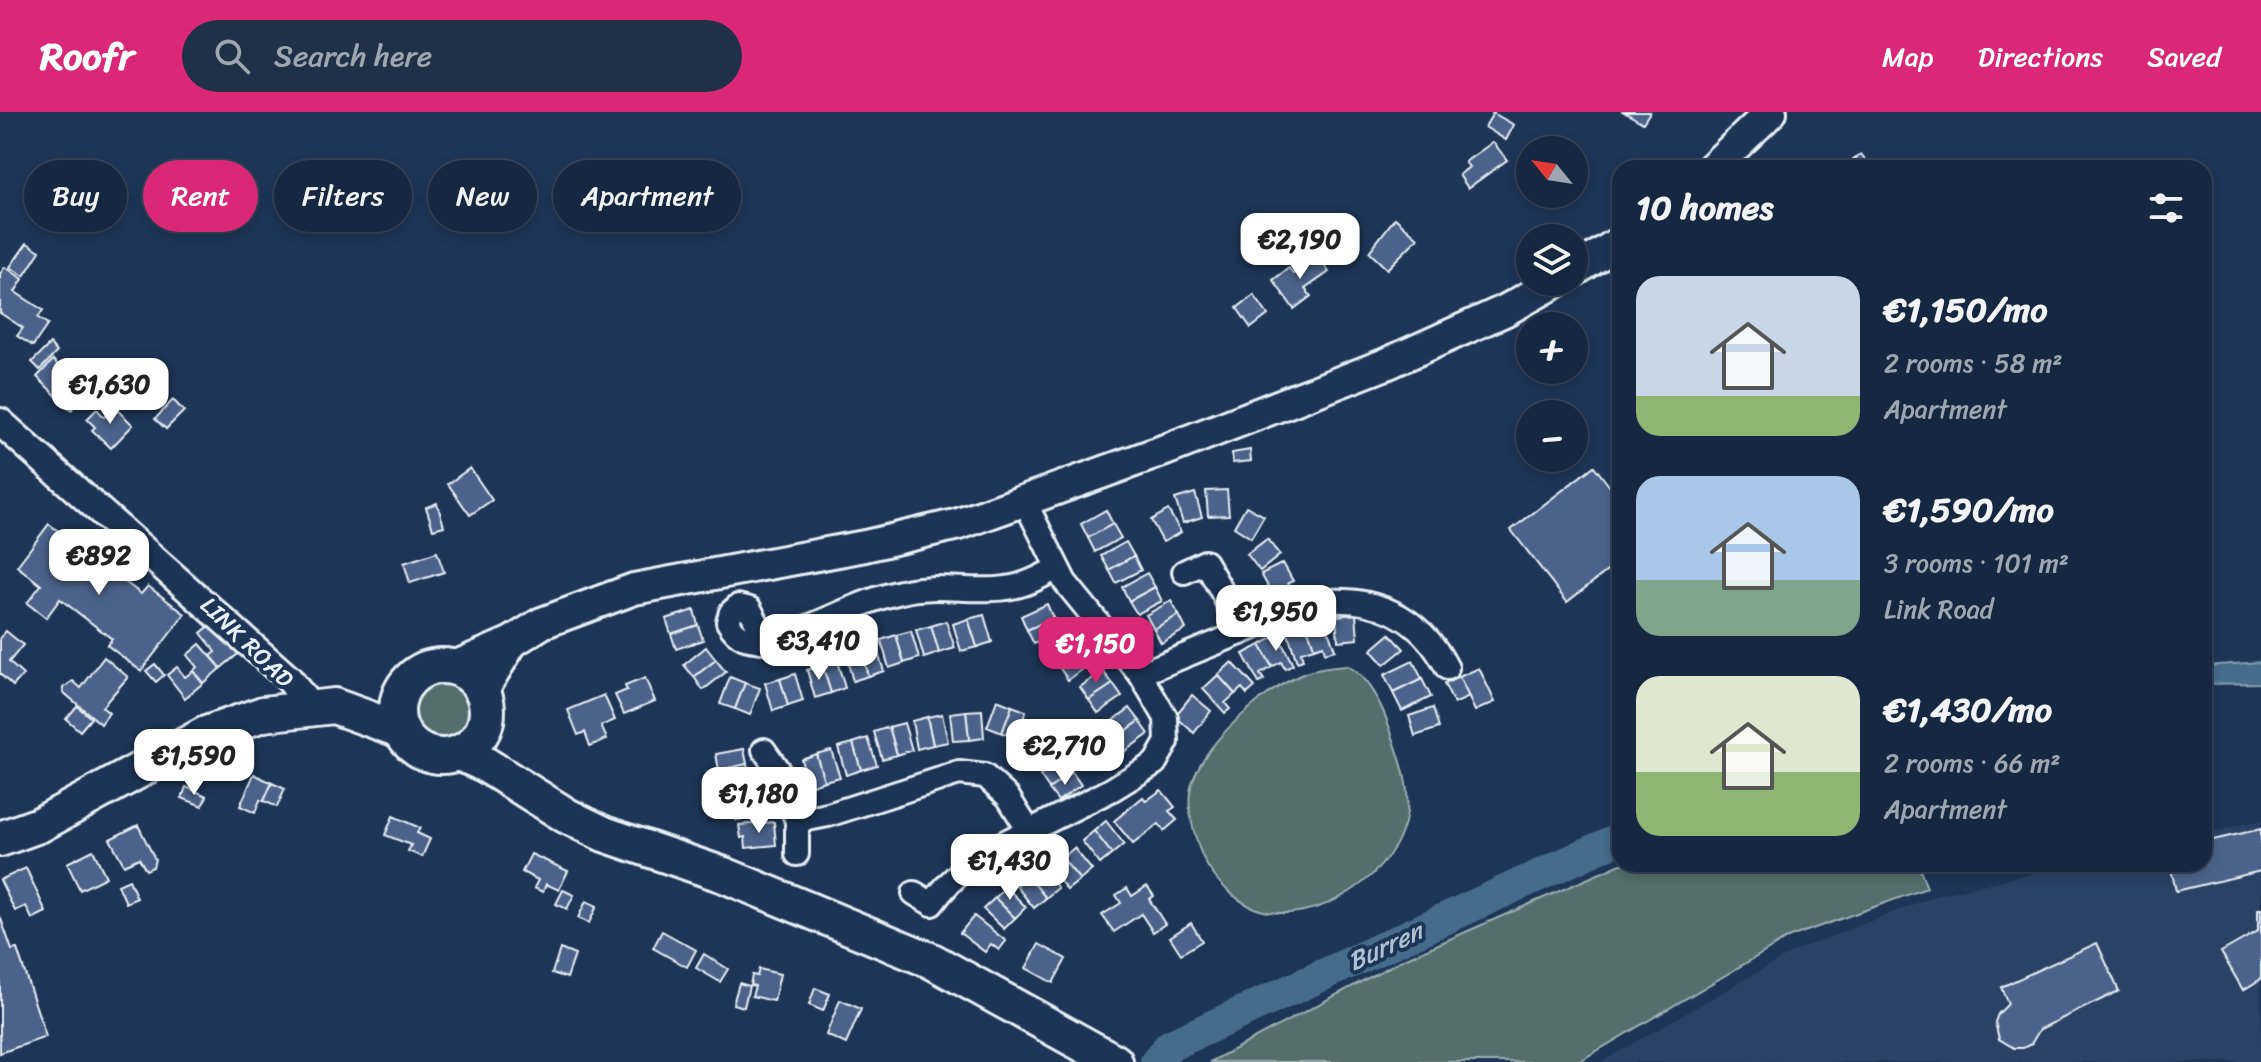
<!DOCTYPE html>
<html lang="en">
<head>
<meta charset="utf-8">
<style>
  :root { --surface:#162841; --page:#1f3048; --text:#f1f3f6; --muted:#9ea6b1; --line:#35445a; --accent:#db2777 }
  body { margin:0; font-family:Sriracha,sans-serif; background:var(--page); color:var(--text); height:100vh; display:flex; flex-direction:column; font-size:30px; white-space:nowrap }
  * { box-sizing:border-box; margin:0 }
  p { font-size:26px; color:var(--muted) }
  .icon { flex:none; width:44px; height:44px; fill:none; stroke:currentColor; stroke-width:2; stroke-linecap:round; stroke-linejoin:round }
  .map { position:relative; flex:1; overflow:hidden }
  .sheet { position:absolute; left:1612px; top:48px; width:600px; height:712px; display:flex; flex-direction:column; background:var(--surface); border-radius:24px; box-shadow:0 4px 12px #0003,0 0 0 2px var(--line) }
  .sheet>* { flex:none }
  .hud { position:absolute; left:24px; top:48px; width:760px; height:72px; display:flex; gap:16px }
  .needle { width:52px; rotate:300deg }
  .tools { position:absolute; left:1516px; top:24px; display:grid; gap:16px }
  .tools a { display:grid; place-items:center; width:72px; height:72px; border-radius:50%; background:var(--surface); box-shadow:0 4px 12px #0003,0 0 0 2px var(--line); font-size:40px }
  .price { position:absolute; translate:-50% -68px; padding:0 18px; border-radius:16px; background:#fff; color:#222; font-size:26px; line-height:52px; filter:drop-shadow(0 2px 4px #0008) }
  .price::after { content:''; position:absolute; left:50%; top:48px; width:24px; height:18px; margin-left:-12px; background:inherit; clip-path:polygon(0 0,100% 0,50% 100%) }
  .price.selected { background:var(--accent); color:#fff }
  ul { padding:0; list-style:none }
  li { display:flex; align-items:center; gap:24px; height:200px; padding:0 24px }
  li span { display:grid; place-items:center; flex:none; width:224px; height:160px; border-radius:24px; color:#555 }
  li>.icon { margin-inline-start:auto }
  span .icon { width:96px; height:96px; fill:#fffc; stroke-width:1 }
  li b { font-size:34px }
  h2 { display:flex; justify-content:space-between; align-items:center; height:96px; padding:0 24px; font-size:34px }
  .chip { padding:0 28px; border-radius:36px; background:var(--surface); box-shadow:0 4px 12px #0003,0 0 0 2px var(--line); font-size:28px; line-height:72px }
  .chip.selected { background:var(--accent); color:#fff }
  header { display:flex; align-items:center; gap:48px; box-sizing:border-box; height:112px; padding:0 40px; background:var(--accent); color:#fff }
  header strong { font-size:38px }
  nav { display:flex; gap:44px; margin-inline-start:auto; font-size:28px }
  .search { width:560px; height:72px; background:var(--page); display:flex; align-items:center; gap:20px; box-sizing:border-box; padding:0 28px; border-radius:44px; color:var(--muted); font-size:30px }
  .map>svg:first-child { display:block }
  .built { fill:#2b4366 }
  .green { fill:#526e6c; stroke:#9db0b2; stroke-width:2 }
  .water { fill:#456c8b; stroke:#86a1b7; stroke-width:2 }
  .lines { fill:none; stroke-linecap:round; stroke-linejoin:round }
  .river { stroke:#456c8b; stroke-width:32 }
  .building { fill:#4c648a; stroke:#e8f1f8; stroke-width:2 }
  .minor-casing { stroke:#e8f1f8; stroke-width:28 }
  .tertiary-casing { stroke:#e8f1f8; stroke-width:32 }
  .secondary-casing { stroke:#e8f1f8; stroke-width:36 }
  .primary-casing { stroke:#e8f1f8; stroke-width:40 }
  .minor { stroke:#1d3557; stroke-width:22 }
  .tertiary { stroke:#1d3557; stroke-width:26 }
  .secondary { stroke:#1d3557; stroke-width:30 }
  .primary { stroke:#1d3557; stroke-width:34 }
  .labels { text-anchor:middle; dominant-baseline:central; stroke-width:8; stroke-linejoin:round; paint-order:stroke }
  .street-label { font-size:24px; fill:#e8f1f8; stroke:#1d3557 }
  .water-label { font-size:26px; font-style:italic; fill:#afc2d2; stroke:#1d3557 }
</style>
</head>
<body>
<header>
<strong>Roofr</strong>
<div class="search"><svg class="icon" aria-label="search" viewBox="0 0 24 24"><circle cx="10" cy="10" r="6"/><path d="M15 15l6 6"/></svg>Search here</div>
<nav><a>Map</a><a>Directions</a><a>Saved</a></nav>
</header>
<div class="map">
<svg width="2261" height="950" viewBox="0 0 2261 950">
  <rect width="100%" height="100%" fill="#1d3557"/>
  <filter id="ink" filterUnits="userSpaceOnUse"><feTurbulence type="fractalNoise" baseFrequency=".0125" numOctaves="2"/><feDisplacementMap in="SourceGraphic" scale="16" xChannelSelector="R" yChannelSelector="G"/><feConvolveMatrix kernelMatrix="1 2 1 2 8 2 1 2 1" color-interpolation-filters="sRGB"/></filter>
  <g filter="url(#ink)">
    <polygon class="built" points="2261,708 2261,950 1601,950 1794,839 1938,783 2073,752 2204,752 2204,722"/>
    <g class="green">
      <path d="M 1347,554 C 1367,563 1383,595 1390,617 C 1399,643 1410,671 1407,700 C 1400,761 1314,819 1254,796 C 1238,789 1222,775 1212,761 C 1198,743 1185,697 1191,675 C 1202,631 1264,578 1305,561 C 1319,556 1332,555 1347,554 Z"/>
      <circle cx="444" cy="601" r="30"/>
      <polygon points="1621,752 1918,752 1927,776 1790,825 1578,950 1210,950 1402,848"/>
    </g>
    <polygon class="water" points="2261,550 2261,571 2204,572 2204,554"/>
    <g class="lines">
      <polyline class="river" points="1156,950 1169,934 1620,726"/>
    </g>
    <g class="building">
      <polygon points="1624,0 1650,0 1643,11"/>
      <polygon points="1493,1 1514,13 1506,28 1485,15"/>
      <polygon points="1493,30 1507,48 1468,76 1459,63 1469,55 1465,50"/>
      <polygon points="1861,42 1872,56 1843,56"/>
      <polygon points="1395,106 1418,126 1387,157 1369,140"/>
      <polygon points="1289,110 1308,122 1302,134 1282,122"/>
      <polygon points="27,131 40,139 24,164 10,155"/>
      <polygon points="1317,144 1329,160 1305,177 1311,184 1294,197 1273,168 1289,156 1293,162"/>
      <polygon points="5,155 23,167 15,180 43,198 38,206 48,212 33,234 17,224 23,216 0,201 0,162"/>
      <polygon points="1254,183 1268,203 1251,216 1237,196"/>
      <polygon points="50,232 57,240 40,258 32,250"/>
      <polygon points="53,248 72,267 81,258 95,272 71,298 37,265"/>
      <polygon points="173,288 184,299 166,317 155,307"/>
      <polygon points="114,295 133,313 111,336 92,318 95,315 87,307 97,297 104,305"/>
      <polygon points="1250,338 1251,349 1233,351 1232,341"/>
      <polygon points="1594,354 1620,388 1620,449 1567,490 1511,418"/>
      <polygon points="470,356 492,388 470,403 448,372"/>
      <polygon points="1227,378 1229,403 1208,404 1206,379"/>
      <polygon points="1195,381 1202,405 1183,411 1175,387"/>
      <polygon points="437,391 444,414 433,417 426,395"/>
      <polygon points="1246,394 1264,404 1251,426 1234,415"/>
      <polygon points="1106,398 1113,412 1088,426 1081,412"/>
      <polygon points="1168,398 1181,420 1163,430 1151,408"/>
      <polygon points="49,412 141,482 148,474 185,502 141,559 107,533 112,527 60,487 46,506 27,491 41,473 17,454"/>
      <polygon points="1113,412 1121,426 1095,440 1088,426"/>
      <polygon points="1267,427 1280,443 1260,459 1247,442"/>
      <polygon points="1126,430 1134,444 1109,458 1101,444"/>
      <polygon points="437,440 444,460 410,471 404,451"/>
      <polygon points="1134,444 1141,458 1116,471 1109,458"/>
      <polygon points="1283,451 1293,469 1288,471 1291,478 1279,484 1275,478 1271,480 1261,462"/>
      <polygon points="1147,461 1155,475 1129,489 1122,475"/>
      <polygon points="1155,475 1162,489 1137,502 1129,489"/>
      <polygon points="1171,489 1179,503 1154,517 1146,503"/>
      <polygon points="1047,492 1053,506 1027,518 1021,504"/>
      <polygon points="694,498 698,513 671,522 666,507"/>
      <polygon points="1356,502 1358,527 1338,529 1336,504"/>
      <polygon points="984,503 992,530 977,535 968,507"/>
      <polygon points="1179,503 1186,517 1161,531 1154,517"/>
      <polygon points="1053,506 1060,520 1034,532 1027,518"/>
      <polygon points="1324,506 1335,538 1325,541 1323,533 1314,536 1306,512"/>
      <polygon points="968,507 977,535 961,539 953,512"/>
      <polygon points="946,509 955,536 939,541 931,514"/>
      <polygon points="213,511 238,542 221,556 211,544 216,540 201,521"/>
      <polygon points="1306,512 1314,536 1301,540 1303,548 1297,550 1287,519"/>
      <polygon points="698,513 703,528 676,537 671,522"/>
      <polygon points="931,514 939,541 924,546 916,518"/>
      <polygon points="6,519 23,533 9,550 23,563 13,574 0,562 0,526"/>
      <polygon points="911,519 919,546 904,551 896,523"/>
      <polygon points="1390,522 1404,537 1384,553 1371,538"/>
      <polygon points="896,523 904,551 889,556 881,528"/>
      <polygon points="1278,523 1293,553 1285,557 1281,550 1272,555 1260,533"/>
      <polygon points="1073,525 1082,538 1059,555 1050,542"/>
      <polygon points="200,532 221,556 203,571 193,559 197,555 187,543"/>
      <polygon points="875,532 884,559 868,564 860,537"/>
      <polygon points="1260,533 1272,555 1260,562 1264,568 1259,571 1243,542"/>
      <polygon points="706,535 716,548 694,565 684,553"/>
      <polygon points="860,537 868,564 853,569 845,541"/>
      <polygon points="1082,538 1091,551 1068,568 1059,555"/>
      <polygon points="104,545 128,565 102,595 109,601 101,612 63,580 63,576 73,569 81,576"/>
      <polygon points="716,548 726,560 703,578 694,565"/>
      <polygon points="837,549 845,576 831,581 822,553"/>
      <polygon points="1413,549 1422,567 1393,581 1384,563"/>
      <polygon points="1232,550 1255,575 1247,582 1242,576 1235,582 1218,563"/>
      <polygon points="155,552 164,563 156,570 146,559"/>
      <polygon points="822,553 831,581 815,586 807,558"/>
      <polygon points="177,555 185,565 193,559 203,571 185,586 167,563"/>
      <polygon points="1479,556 1495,590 1475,599 1459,565"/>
      <polygon points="1103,559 1113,572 1089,588 1080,575"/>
      <polygon points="795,562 803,589 788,594 780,567"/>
      <polygon points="1218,563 1235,582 1225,591 1230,597 1225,601 1203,577"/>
      <polygon points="730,565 745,571 735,597 720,592"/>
      <polygon points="1459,565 1469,585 1454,592 1444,572"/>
      <polygon points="645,566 655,589 624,602 615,583 627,578 625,574"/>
      <polygon points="780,567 788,594 773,599 765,571"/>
      <polygon points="1422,567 1431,585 1402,599 1393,581"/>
      <polygon points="745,571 760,576 750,603 735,597"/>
      <polygon points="1113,572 1122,585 1098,601 1089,588"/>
      <polygon points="604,583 615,608 601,614 607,627 590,634 585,620 578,623 568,598"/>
      <polygon points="1192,583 1211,599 1194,621 1175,604"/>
      <polygon points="997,588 1012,594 1002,621 987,615"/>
      <polygon points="77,594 91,606 80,619 66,607"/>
      <polygon points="1012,594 1026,599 1016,626 1002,621"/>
      <polygon points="1130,596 1140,609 1116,626 1107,613"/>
      <polygon points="1433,596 1439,616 1415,624 1409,604"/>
      <polygon points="982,598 984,626 969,628 966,599"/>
      <polygon points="966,599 969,628 953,629 950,601"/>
      <polygon points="942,602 948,630 933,633 927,605"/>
      <polygon points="927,605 933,633 917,637 912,609"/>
      <polygon points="1140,609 1149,622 1125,639 1116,626"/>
      <polygon points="904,611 912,638 897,643 889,615"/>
      <polygon points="1041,614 1051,626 1028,644 1018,631"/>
      <polygon points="889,615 897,643 882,647 874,620"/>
      <polygon points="868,626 877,653 861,658 853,631"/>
      <polygon points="1051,626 1060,638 1038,656 1028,644"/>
      <polygon points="853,631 861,658 846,663 838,635"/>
      <polygon points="744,637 747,652 719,658 716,642"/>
      <polygon points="831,638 840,665 824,669 816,642"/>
      <polygon points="816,642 824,669 809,674 801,647"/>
      <polygon points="1063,647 1072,660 1049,677 1040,664"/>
      <polygon points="747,652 750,668 722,673 719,658"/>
      <polygon points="1072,660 1081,673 1058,689 1049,677"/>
      <polygon points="254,662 272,671 264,689 260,688 255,701 240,694"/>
      <polygon points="272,671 285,677 277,695 264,689"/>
      <polygon points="759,672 761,687 734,693 730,677"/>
      <polygon points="186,675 207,684 202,694 182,686"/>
      <polygon points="1161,678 1175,695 1169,699 1177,708 1164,719 1159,712 1133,732 1114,709 1143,685 1146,689"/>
      <polygon points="761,687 764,703 736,708 734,693"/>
      <polygon points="393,704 420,716 417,721 430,727 422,745 408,739 411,733 385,723"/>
      <polygon points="1106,709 1124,732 1112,742 1094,719"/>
      <polygon points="774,710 776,733 746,736 745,725 741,726 739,713"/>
      <polygon points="138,713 155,747 153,755 146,758 139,746 124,753 110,727"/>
      <polygon points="2261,717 2261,759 2176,779 2170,752 2204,752 2204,730"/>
      <polygon points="1094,719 1112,742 1100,752 1082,729"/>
      <polygon points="1074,736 1092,758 1080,768 1062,746"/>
      <polygon points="93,738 106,765 80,778 67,751"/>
      <polygon points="531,742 568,759 559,778 546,772 543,780 534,776 538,768 522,760"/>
      <polygon points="1062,746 1080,768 1067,778 1050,756"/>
      <polygon points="1041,754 1058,776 1046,786 1028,764"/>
      <polygon points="26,756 46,800 32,807 26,794 15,799 0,768"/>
      <polygon points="1028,764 1046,786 1034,796 1016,774"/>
      <polygon points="129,768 137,786 126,791 118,773"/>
      <polygon points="1147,774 1154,784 1149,787 1165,812 1153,820 1141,802 1114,820 1102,803 1121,791 1116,783 1127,776 1132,784"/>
      <polygon points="1006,775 1026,795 1015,806 995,786"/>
      <polygon points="563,778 574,783 567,797 556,792"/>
      <polygon points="995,786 1015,806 1004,817 983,797"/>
      <polygon points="586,789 597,794 589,811 578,806"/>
      <polygon points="2258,797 2261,797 2261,867 2243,878 2221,840 2258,819"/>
      <polygon points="0,804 12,838 17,837 46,925 0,941"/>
      <polygon points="974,804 1006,829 999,838 991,832 985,840 960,821"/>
      <polygon points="1191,811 1202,829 1181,842 1170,825"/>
      <polygon points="662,819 696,838 687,855 653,836"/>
      <polygon points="2097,831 2119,879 2040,917 2031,932 2023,936 2014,936 1999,927 1995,910 1998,902 2008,892 2001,875"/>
      <polygon points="1039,832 1066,847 1053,871 1026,856"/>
      <polygon points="560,837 575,843 567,866 552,861"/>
      <polygon points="704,842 728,857 720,870 696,856"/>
      <polygon points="759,857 780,862 774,889 752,884 755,874 750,873 752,863 757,864"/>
      <polygon points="739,871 749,874 744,895 733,892"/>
      <polygon points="815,876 830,882 823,899 809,893"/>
      <polygon points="840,888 861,897 846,932 826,923"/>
    </g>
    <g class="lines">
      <defs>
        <g id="minor">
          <polyline points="1184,460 1205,450 1225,485 1240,521"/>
          <path d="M 761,529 L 762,521 L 750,497 L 738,494 L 731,500 L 728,510 C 738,528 749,528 768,529 C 814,517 855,490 901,480 C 936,471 971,481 1006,476 C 1024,474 1041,465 1057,456"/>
          <path d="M 1140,562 L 1316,490 C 1373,483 1420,503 1447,556"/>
          <polyline points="764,638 778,658 797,709 828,703 959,661 985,664 1008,685 1029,719 1111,678 1155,651 1167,630 1166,606 1140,562 1065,470 1024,388"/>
          <polyline points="797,709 797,742"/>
          <path d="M 914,781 L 932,792 C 956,758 991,735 1029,719"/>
        </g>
        <polyline id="tertiary" points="0,310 289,567 311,596"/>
        <g id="secondary">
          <polyline points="1712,56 1771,0"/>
          <polyline points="1574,159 1620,130"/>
          <polyline points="454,555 512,530 542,511 634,477 865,434 959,412 1165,338 1386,252 1506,198 1556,170"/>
          <polyline points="482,579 512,530"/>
        </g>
        <g id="primary">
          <circle cx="442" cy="599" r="45"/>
          <polyline points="460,641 486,653 567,704 604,722 724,763 932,849 1115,950"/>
          <polyline points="0,727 39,713 206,622 263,602 334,594 400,618"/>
        </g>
      </defs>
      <use href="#minor" class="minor-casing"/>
      <use href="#tertiary" class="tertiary-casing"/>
      <use href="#secondary" class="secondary-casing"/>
      <use href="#primary" class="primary-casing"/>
      <use href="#minor" class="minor"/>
      <use href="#tertiary" class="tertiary"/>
      <use href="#secondary" class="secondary"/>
      <use href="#primary" class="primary"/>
    </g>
  </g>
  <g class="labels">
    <g class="street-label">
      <text transform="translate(247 530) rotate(44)">LINK ROAD</text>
    </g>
    <g class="water-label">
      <text transform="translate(1385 834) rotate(-25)">Burren</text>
    </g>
  </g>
</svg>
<div class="tools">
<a><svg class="needle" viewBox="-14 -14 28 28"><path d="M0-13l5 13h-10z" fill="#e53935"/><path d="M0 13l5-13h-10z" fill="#9ea6b1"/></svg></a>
<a><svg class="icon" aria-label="layers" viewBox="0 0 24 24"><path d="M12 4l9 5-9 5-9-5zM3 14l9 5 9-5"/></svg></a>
<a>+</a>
<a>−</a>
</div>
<b class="price" style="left:1300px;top:169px">€2,190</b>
<b class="price" style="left:110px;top:314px">€1,630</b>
<b class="price" style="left:99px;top:485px">€892</b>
<b class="price" style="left:1276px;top:541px">€1,950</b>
<b class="price" style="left:819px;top:570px">€3,410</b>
<b class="price selected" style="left:1096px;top:573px">€1,150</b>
<b class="price" style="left:1065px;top:675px">€2,710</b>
<b class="price" style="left:194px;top:685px">€1,590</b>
<b class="price" style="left:759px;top:723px">€1,180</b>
<b class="price" style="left:1010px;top:790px">€1,430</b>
<div class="hud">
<a class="chip">Buy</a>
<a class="chip selected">Rent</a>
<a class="chip">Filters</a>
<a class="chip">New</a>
<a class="chip">Apartment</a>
</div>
<section class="sheet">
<h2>10 homes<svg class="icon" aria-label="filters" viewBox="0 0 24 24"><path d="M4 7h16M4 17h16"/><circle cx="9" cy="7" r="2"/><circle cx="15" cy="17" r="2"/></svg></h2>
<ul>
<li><span style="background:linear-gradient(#c9d6e8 75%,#8fb573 0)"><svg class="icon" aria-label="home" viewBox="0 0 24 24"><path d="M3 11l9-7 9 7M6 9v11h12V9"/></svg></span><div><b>€1,150/mo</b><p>2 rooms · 58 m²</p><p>Apartment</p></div></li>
<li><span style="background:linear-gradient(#a9c7e8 65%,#7fa58c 0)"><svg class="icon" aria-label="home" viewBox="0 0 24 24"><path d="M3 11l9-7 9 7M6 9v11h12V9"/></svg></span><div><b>€1,590/mo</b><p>3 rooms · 101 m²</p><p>Link Road</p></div></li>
<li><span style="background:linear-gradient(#dfe7d0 60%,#8fb573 0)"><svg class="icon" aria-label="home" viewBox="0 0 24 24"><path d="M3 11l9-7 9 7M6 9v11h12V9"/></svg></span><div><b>€1,430/mo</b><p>2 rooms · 66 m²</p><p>Apartment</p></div></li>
</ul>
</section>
</div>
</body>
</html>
